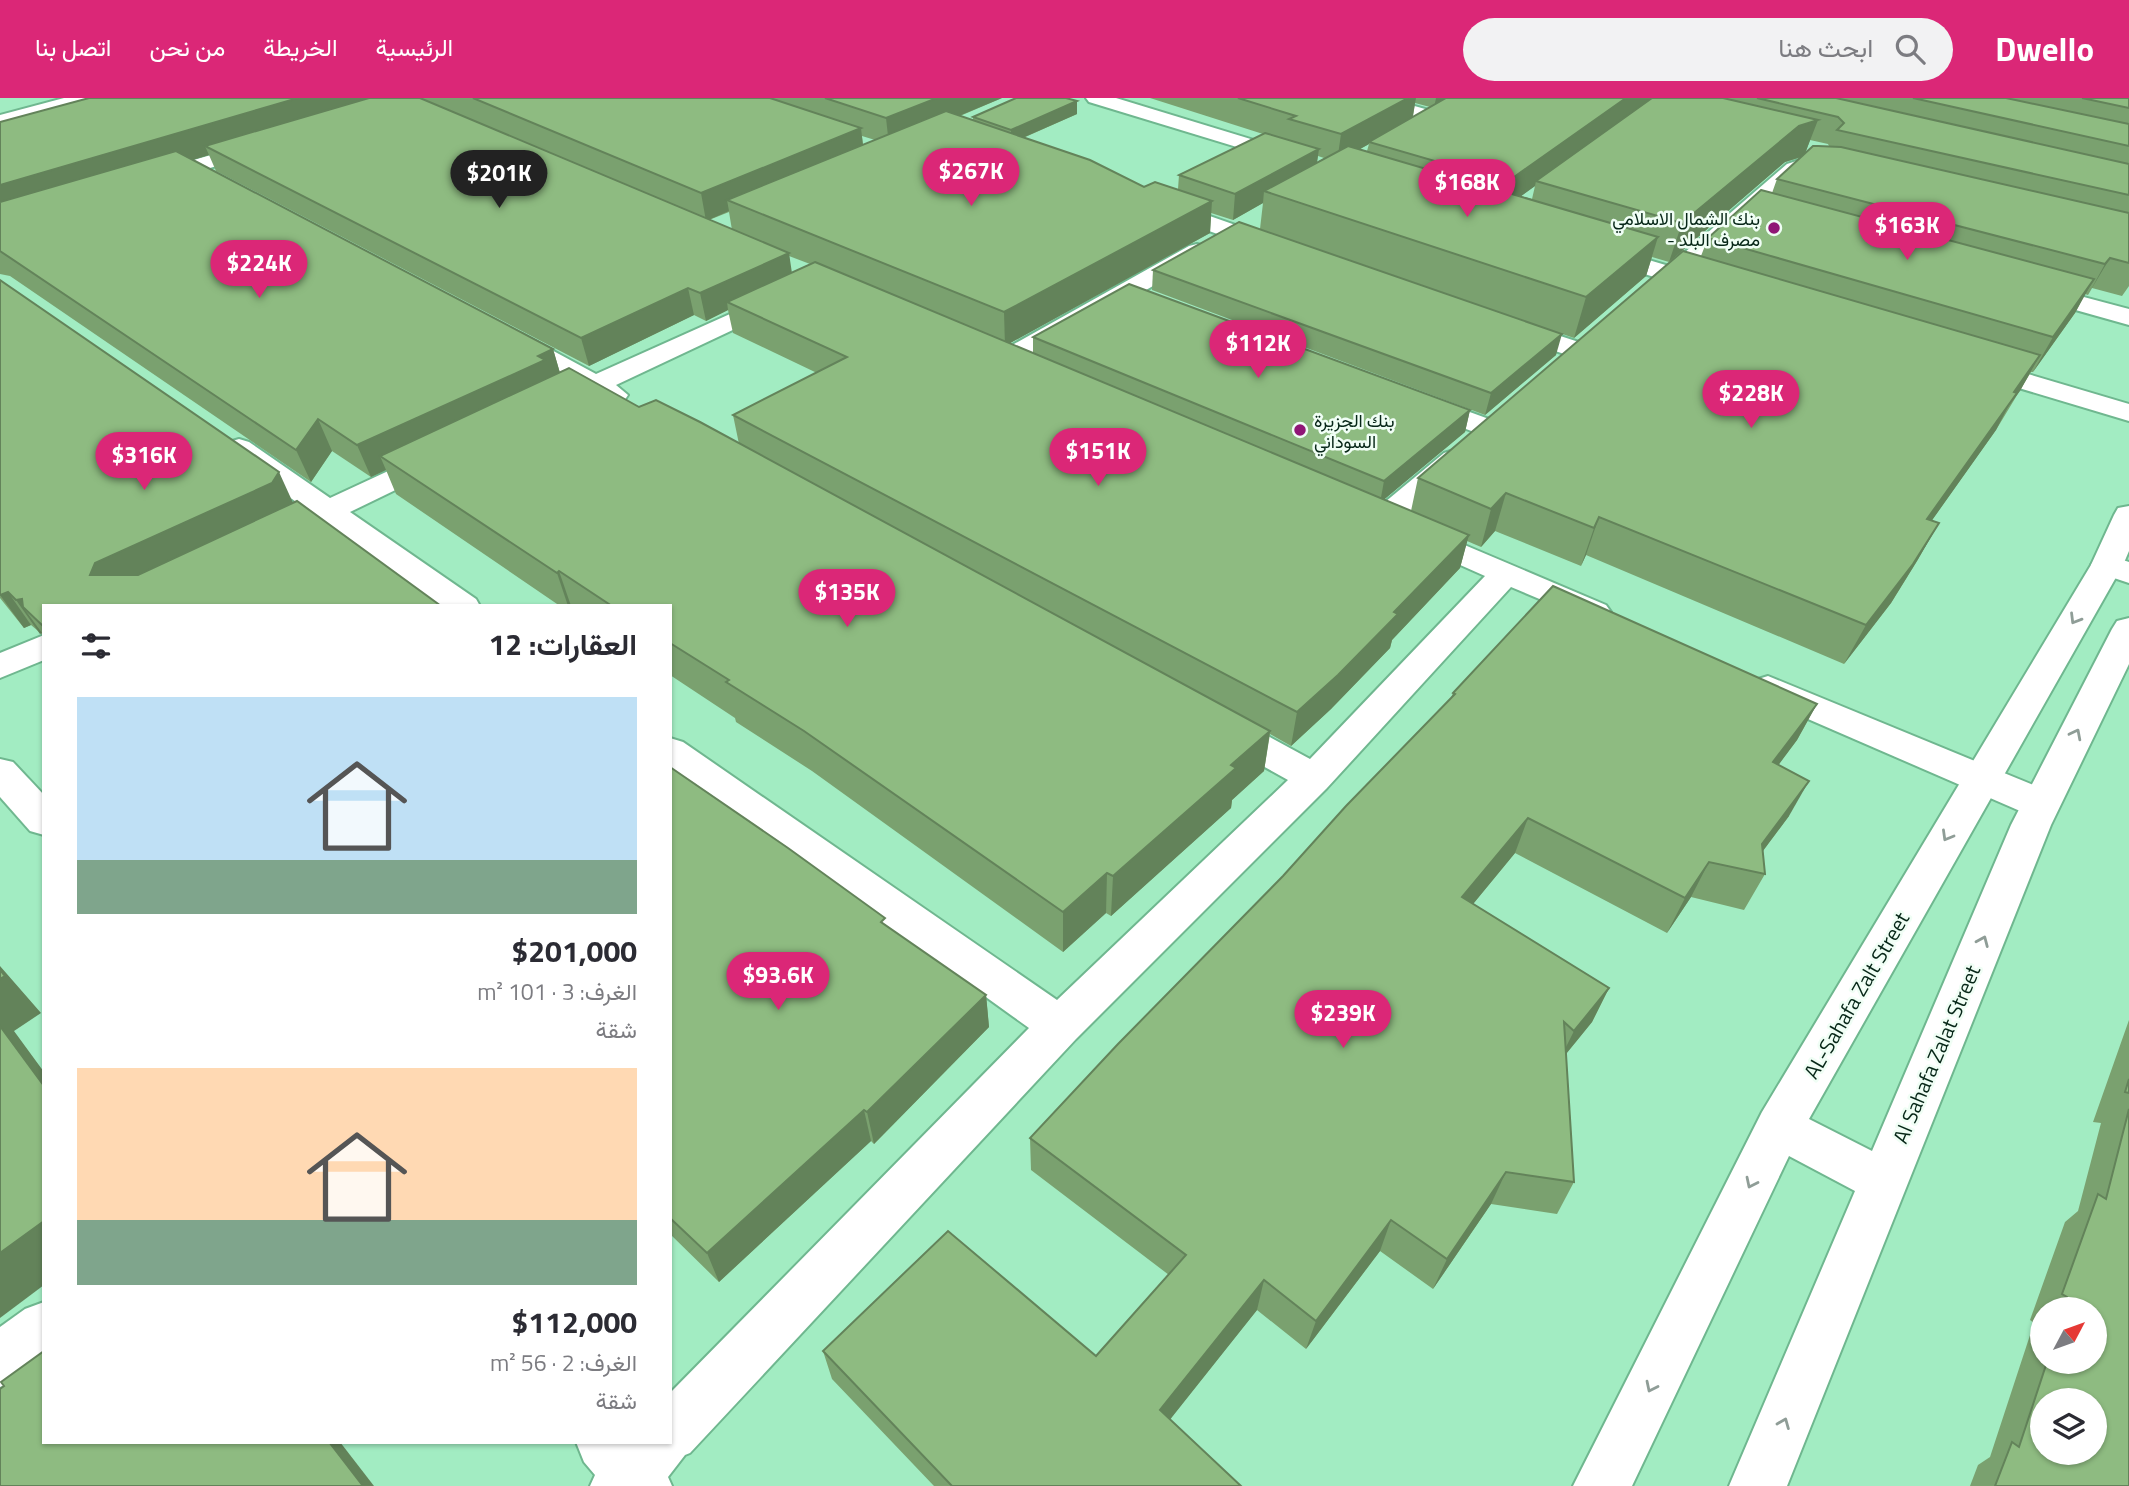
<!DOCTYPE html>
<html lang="ar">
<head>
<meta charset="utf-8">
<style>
  :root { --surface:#fff; --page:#f2f2f3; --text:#2b2b33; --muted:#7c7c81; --accent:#db2777 }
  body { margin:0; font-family:"Titillium Web",Vazirmatn,sans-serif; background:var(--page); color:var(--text); direction:rtl; height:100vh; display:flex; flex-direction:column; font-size:26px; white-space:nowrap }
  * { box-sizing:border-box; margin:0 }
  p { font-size:23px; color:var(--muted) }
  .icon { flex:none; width:38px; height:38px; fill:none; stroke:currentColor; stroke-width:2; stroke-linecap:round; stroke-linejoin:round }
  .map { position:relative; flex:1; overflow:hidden; direction:ltr }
  .drawer { position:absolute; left:42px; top:506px; width:630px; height:840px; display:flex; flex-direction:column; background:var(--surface); border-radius:0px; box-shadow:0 2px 5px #0004; direction:rtl }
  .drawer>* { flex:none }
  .needle { width:46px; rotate:49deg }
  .controls { position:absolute; left:2030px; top:1199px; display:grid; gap:14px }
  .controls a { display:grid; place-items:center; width:77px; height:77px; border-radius:50%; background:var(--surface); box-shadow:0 2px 5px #0004; font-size:35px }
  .price { position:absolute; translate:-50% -60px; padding:0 16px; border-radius:24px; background:var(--accent); color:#fff; font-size:23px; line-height:46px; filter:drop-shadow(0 2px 4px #0008) }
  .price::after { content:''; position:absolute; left:50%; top:42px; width:21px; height:16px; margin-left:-10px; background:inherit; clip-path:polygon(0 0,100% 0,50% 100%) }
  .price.active { background:#222; color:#fff }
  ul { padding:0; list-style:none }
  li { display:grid; align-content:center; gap:14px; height:371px; padding:0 35px }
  li span { display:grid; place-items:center; height:217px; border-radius:0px; color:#555 }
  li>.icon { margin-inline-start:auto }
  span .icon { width:126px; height:126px; fill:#fffc; stroke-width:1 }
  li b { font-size:30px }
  h2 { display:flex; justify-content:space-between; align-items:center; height:84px; padding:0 35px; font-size:30px }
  header { display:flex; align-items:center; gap:42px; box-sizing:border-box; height:98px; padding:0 35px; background:var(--accent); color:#fff }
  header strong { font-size:33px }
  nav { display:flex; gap:38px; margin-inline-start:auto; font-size:24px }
  .search { width:490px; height:63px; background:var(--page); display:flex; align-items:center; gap:18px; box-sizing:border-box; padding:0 24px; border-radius:38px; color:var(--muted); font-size:26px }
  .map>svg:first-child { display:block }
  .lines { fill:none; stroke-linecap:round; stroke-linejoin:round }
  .street-casing { stroke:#6fb78f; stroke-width:4 }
  .secondary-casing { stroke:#6fb78f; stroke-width:4 }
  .highway-casing { stroke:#6fb78f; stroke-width:4 }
  .street { fill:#fff; fill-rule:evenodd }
  .secondary { fill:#fff; fill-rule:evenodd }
  .highway { fill:#fff; fill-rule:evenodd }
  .wall { fill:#7aa16f; fill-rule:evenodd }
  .shaded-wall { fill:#63835a }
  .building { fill:#8ebb81; stroke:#63835a; stroke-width:2; fill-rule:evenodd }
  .oneway { stroke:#8f9d97 }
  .poi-dot { fill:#901776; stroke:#f0fef5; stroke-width:2.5 }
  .labels { text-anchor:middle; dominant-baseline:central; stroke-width:5; stroke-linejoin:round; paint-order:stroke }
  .far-poi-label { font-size:18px; fill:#062617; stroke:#f0fef5; text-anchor:end }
  .street-label { font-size:21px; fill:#062617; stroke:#f0fef5 }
</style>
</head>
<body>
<header>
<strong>Dwello</strong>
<div class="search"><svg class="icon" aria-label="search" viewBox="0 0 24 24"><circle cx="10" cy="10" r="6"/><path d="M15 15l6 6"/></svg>ابحث هنا</div>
<nav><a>الرئيسية</a><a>الخريطة</a><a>من نحن</a><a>اتصل بنا</a></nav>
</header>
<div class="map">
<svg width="2129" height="1388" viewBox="0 0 2129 1388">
  <rect width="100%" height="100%" fill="#a2ecc2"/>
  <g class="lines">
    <defs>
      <g id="street">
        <polygon points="64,0 96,0 93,4 0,29 0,17"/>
        <polygon points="1086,0 1116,0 1300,56 1303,60 1300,64 1286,64 1089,4"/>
        <polygon points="1354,0 1386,0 1443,16 1446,20 1443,24 1436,26 1357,4"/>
        <polygon points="263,42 270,44 273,48 270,52 153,87 145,86 142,81 145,76"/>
        <polygon points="1806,60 1827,63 1831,67 1827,71 1801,74 1690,175 1717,183 1720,188 1717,193 1708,195 1699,193 1590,159 1586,154 1590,149 1598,147 1669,168 1787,66"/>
        <polygon points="1161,101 1284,144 1288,149 1284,154 1268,154 1153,113 1150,108 1153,103"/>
        <polygon points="1197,146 1205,148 1209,153 1205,158 1016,267 1007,269 998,267 994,261 998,255 1189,148"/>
        <polygon points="2031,185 2129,211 2129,227 2022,197 2019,192 2022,187"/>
        <path d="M 779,194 L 788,196 L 791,201 L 788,206 L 616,287 L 628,297 L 624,303 C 606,307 606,298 594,298 C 585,297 580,302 570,300 L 566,294 L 574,286 L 504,248 L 500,242 L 504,236 L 513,234 L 522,236 L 596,276 Z"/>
        <polygon points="1508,221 1588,247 1592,253 1588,259 1579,261 1499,234 1495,229 1499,224"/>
        <polygon points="1974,260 2129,306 2129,323 1965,274 1961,268 1965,262"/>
        <polygon points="1420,296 1500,325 1504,331 1500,337 1490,340 1410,310 1406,304 1410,298"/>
        <path d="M 239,341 L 249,344 L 330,400 L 427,355 L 437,352 L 447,355 L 452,361 L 447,367 L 350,414 L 476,501 L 480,508 L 441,508 L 326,425 C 305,435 282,452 259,447 L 254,440 L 259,433 L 306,411 L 229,356 L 225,350 L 229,344 Z"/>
        <polygon points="1454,352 1464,355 1469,361 1464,367 1395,428 1384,430 1373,428 1369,421 1373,414 1444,355"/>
        <polygon points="1415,426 1606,507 1611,514 1606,521 1594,524 1511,489 1327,690 1076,941 690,1355 685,1357 668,1379 672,1388 590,1388 595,1377 584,1364 576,1344 670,1344 670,1295 1029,930 670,672 670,640 683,644 1057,902 1288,682 1207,637 1202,628 1207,619 1220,615 1233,619 1310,661 1485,478 1404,442 1399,435 1404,428"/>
        <polygon points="44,537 44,562 0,580 0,555"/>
        <polygon points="1768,578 2055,696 2060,706 2055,716 2041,720 2027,716 1755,598 1750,590 1755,582"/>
        <polygon points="0,661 13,664 44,697 44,737 30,733 0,699"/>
        <polygon points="44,1204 44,1263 19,1281 0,1289 0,1229 25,1211"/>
      </g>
      <polygon id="secondary" points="2107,457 2129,464 2129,485 2096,474 2091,467 2096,460"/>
      <polygon id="highway" points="2129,408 2129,453 2123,467 1809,1021 1872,1053 2011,727 2112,531 2117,523 2129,520 2129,566 2051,727 1787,1388 1729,1388 1855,1093 1789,1058 1632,1388 1573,1388 1762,1014 2091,467 2114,417 2118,410"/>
    </defs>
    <use href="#street" class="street-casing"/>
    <use href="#secondary" class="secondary-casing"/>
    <use href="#highway" class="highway-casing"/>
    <use href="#street" class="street"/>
    <use href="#secondary" class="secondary"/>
    <use href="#highway" class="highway"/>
  </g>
  <g class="wall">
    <path d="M 89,0 L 1002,0 L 960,18 L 973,22 L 973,19 L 1077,16 L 1023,40 L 1144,89 L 1178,91 L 1179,77 L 1263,36 L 1150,0 L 2129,0 L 2129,188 L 2122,198 L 2092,190 L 2088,197 L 2085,196 L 2075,215 L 2033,274 L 2031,274 L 1996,332 L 1932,422 L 1939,425 L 1917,463 L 1891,505 L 1844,566 L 1586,457 L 1581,468 L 1495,433 L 1481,449 L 1467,443 L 1460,470 L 1392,542 L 1390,550 L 1331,611 L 1291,648 L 1270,636 L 1264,673 L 1232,702 L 1231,710 L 1111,818 L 1106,815 L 1063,854 L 812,673 L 736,624 L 735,620 L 670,577 L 670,508 L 560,508 L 396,396 L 386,372 L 371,379 L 332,353 L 311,384 L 10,178 L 0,176 L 0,24 ZM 1415,5 L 1430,9 L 1413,19 ZM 862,38 L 875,42 L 863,47 ZM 1810,42 L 1828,46 L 1829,48 L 1805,56 ZM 1369,46 L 1367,53 L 1360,51 ZM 209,57 L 216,73 L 589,268 L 694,217 L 706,223 L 728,212 L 733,235 L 817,275 L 733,317 L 739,346 L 639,309 L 560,275 L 553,251 L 192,62 ZM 1318,58 L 1324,60 L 1317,64 ZM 1802,59 L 1777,81 L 1772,95 L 1708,140 L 1701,158 L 1418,380 L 1411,413 L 1384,401 L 1465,334 L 1470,312 L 1033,239 L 1033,255 L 1010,245 L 1210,135 L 1211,115 L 1233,122 L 1263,105 L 1260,131 L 1574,240 L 1646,178 L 1652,159 L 1669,164 L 1785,64 ZM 1535,88 L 1532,101 L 1521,98 ZM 729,114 L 732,132 L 709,122 ZM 789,158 L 810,166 L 791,175 Z"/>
    <polygon points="1153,172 1556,257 1485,317 1152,192"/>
    <polygon points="0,182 44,508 44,538 31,527 24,530 0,500"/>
    <polygon points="1453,595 1817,606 1797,642 1778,667 1789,718 1762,754 1765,776 1744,812 1691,799 1667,835 1515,755 1473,806 1609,890 1592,924 1566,956 1574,1084 1557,1116 1491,1106 1433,1191 1380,1153 1306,1251 1257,1212 1170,1321 1241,1388 934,1388 832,1281 823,1253 1096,1258 1169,1177 1031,1072 1030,1040 1283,778 1451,600"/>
    <polygon points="670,669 887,828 986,897 989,929 874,1046 871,1043 719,1184 670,1136"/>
    <path d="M 2129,922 L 2129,1388 L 1970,1388 L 1978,1367 L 1990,1359 L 2034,1225 L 2030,1222 L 2065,1124 L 2078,1113 L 2101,1025 L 2093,1024 ZM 2042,1211 L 2095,1211 L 2095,1264 L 2042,1264 Z"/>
  </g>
  <g class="shaded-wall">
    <polygon points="298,0 384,0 205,48 209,57 0,120 0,87"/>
    <polygon points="937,0 1002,0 889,47 886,20"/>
    <polygon points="1408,0 1416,0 1412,22 1369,44 1369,46 1337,64 1341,36"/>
    <polygon points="1436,0 1452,0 1434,10"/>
    <polygon points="1626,0 1656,0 1536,83 1535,88 1501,113 1507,84"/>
    <polygon points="1077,3 1077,16 1011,45 1011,32"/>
    <polygon points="1818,22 1804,58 1785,64 1669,164 1682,125 1799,28"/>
    <polygon points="861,30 864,57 727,102 729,113 706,123 701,95"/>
    <polygon points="1319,51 1315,77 1264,93 1263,105 1233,122 1235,96"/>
    <polygon points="1212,103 1210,135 1005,248 1004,214"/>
    <polygon points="1658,139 1646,178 1574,240 1586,199"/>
    <polygon points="789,155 793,182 727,204 728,212 706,223 700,195"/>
    <polygon points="2110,160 2092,190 2088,197 2105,166"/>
    <polygon points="2094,181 2075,215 2033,274 2053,239"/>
    <polygon points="688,190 694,217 589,268 581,240"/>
    <polygon points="1562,236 1556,257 1485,317 1491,295"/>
    <polygon points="553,251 562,282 380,358 386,372 371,379 357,347"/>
    <polygon points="2040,257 2020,293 2009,307 1996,332 1906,459 1927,421"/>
    <polygon points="1470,312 1465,334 1380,405 1384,383"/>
    <polygon points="318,321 332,353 311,384 296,352"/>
    <polygon points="279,374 294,407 116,499 90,477 95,465"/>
    <polygon points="1506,395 1495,433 1481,449 1491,411"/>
    <polygon points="1599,419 1586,457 1581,468 1594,430"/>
    <polygon points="1939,425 1917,463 1891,505 1844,566 1866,527"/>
    <polygon points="1469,437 1460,470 1392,542 1390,550 1331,611 1291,648 1297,614"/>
    <polygon points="559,473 571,508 568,508 557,475"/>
    <polygon points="8,494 31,527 24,530 0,497"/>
    <polygon points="22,501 23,509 42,535 40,536 16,502"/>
    <polygon points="1817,606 1797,642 1754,700 1773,664"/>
    <polygon points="1270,633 1264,673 1232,702 1231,710 1111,818 1113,778 1231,667"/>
    <polygon points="1809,683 1789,718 1748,773 1762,746"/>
    <polygon points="1528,720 1515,755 1450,834 1462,799"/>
    <polygon points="1709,764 1691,799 1667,835 1685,800"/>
    <polygon points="1107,775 1106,815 1063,854 1063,814"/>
    <polygon points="0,868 41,915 14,933 44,974 44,988 0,928"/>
    <polygon points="1609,890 1592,924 1557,967 1574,933"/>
    <polygon points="986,897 989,929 874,1046 867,1014"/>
    <polygon points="864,1012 871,1043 719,1184 707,1155"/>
    <polygon points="1506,1074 1491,1106 1433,1191 1447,1161"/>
    <polygon points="1391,1122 1380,1153 1306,1251 1316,1223"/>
    <polygon points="44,1123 44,1187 0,1220 0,1155"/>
    <polygon points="1264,1182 1257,1212 1157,1338 1160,1312"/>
    <polygon points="329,1344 340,1344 374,1388 363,1388"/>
  </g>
  <g class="building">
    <polygon points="89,0 298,0 0,87 0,24"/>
    <polygon points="369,0 420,0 789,155 700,195 688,190 581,240 205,48"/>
    <polygon points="473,0 770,0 861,30 701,95"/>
    <polygon points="825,0 937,0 886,20"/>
    <polygon points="1016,0 1066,0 1077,3 1011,32 973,19"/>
    <polygon points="1238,0 1408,0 1341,36 1289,21 1296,18"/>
    <polygon points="1446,0 1626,0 1507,84 1369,44"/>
    <polygon points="1652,0 1723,0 1818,22 1799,28 1682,125 1536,83"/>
    <polygon points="1757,0 1836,0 2129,66 2129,97 1837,32 1844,25 1838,19"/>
    <polygon points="1913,0 2006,0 2129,26 2129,48"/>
    <polygon points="2082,0 2129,0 2129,10"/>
    <polygon points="946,13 1090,62 1144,89 1155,84 1212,103 1004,214 727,102"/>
    <polygon points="1265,35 1319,51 1235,96 1179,77"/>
    <polygon points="1348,48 1658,139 1586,199 1264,93"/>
    <polygon points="1813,48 1818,48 1841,49 2129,115 2129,165 2110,160 2105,166 1777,81"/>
    <polygon points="176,53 553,251 538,258 545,262 357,347 318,321 296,352 0,153 0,104"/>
    <polygon points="1761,92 2094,181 2053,239 1708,140"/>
    <polygon points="1239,124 1562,236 1491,295 1153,172"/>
    <polygon points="1683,153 2040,257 2014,294 2017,295 1927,421 1939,425 1913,466 1866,527 1599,419 1594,430 1506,395 1491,411 1418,380"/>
    <polygon points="815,164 1469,437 1394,514 1398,516 1338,577 1297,614 733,317 847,259 727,204"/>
    <polygon points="0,182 279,374 272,385 95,465 90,477 138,477 297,403 441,508 44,508 44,529 23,509 22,501 16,502 8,494 0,497"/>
    <polygon points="1129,186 1470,312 1384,383 1033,239"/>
    <polygon points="569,270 639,309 656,302 700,324 1270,633 1231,667 1236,670 1113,778 1107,775 1063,814 804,633 726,584 729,582 670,545 670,508 612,508 559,473 557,475 380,358"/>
    <polygon points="1553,488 1817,606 1773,664 1809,683 1762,746 1765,776 1709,764 1685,800 1528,720 1462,799 1609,890 1574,933 1564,924 1574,1084 1506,1074 1447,1161 1391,1122 1316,1223 1264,1182 1160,1312 1241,1388 952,1388 823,1253 948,1133 1096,1258 1186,1157 1030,1040 1118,946 1283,778 1346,708 1455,596 1453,595"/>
    <polygon points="670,669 788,750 885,820 881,824 986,897 867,1014 864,1012 707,1155 670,1120"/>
    <polygon points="0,872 5,878 0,881"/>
    <polygon points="0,928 44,988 44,1123 0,1155"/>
    <polygon points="2129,981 2129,995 2125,994"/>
    <path d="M 2129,1011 L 2129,1388 L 1995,1388 L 2012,1344 L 2019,1349 L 2047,1264 L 2095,1264 L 2095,1211 L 2064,1211 L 2067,1199 L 2062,1196 L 2098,1096 L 2106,1101 ZM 2042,1302 L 2095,1302 L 2095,1354 L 2042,1354 Z"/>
    <polygon points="44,1253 44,1344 329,1344 363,1388 0,1388 0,1291 4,1288 1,1284"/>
  </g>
  <defs><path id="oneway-chevron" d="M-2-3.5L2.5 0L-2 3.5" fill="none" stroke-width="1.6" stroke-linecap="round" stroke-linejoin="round" transform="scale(1.75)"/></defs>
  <g class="oneway">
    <use href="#oneway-chevron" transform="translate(2075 521) rotate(121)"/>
    <use href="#oneway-chevron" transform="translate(2076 636) rotate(-63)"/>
    <use href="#oneway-chevron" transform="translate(1947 738) rotate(120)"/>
    <use href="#oneway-chevron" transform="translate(1983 843) rotate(-67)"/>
    <use href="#oneway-chevron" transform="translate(1751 1085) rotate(116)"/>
    <use href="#oneway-chevron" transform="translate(1651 1289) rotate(116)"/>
    <use href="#oneway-chevron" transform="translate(1784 1325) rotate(-68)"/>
  </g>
  <g class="poi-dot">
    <circle cx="1774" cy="130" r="7"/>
    <circle cx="1300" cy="332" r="7"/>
  </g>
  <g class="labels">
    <g class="far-poi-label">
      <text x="1760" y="120">بنك الشمال الاسلامي<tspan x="1760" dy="21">- مصرف البلد</tspan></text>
      <text x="1314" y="322" text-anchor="start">بنك الجزيرة<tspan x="1314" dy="21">السوداني</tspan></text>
    </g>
    <g class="street-label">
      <text transform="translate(1856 897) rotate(-60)">AL-Sahafa Zalt Street</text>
      <text transform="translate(1936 956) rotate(-67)">Al Sahafa Zalat Street</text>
    </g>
  </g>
</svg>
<div class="controls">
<a><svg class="needle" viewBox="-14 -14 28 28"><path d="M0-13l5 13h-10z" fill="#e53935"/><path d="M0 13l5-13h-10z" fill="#7c7c81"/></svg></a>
<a><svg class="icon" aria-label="layers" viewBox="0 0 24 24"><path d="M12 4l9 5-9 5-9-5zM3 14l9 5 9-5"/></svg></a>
</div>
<b class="price" style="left:971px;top:110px">$267K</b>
<b class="price active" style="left:499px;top:112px">$201K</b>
<b class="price" style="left:1467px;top:121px">$168K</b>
<b class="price" style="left:1907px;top:164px">$163K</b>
<b class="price" style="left:259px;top:202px">$224K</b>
<b class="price" style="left:1258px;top:282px">$112K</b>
<b class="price" style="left:1751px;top:332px">$228K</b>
<b class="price" style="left:1098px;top:390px">$151K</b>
<b class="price" style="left:144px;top:394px">$316K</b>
<b class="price" style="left:847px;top:531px">$135K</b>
<b class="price" style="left:778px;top:914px">$93.6K</b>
<b class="price" style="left:1343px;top:952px">$239K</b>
<section class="drawer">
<h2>العقارات: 12<svg class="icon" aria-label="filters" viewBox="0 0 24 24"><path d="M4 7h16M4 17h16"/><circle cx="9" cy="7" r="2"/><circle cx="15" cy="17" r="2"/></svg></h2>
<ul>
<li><span style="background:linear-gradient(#bfe0f5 75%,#7fa58c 0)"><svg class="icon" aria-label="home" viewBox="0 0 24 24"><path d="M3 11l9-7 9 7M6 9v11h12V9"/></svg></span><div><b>$201,000</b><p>الغرف: 3 · 101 m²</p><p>شقة</p></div></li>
<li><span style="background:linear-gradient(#ffd9b3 70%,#7fa58c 0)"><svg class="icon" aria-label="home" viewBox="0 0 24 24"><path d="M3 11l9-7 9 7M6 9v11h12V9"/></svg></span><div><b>$112,000</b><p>الغرف: 2 · 56 m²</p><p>شقة</p></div></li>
</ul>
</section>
</div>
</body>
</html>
